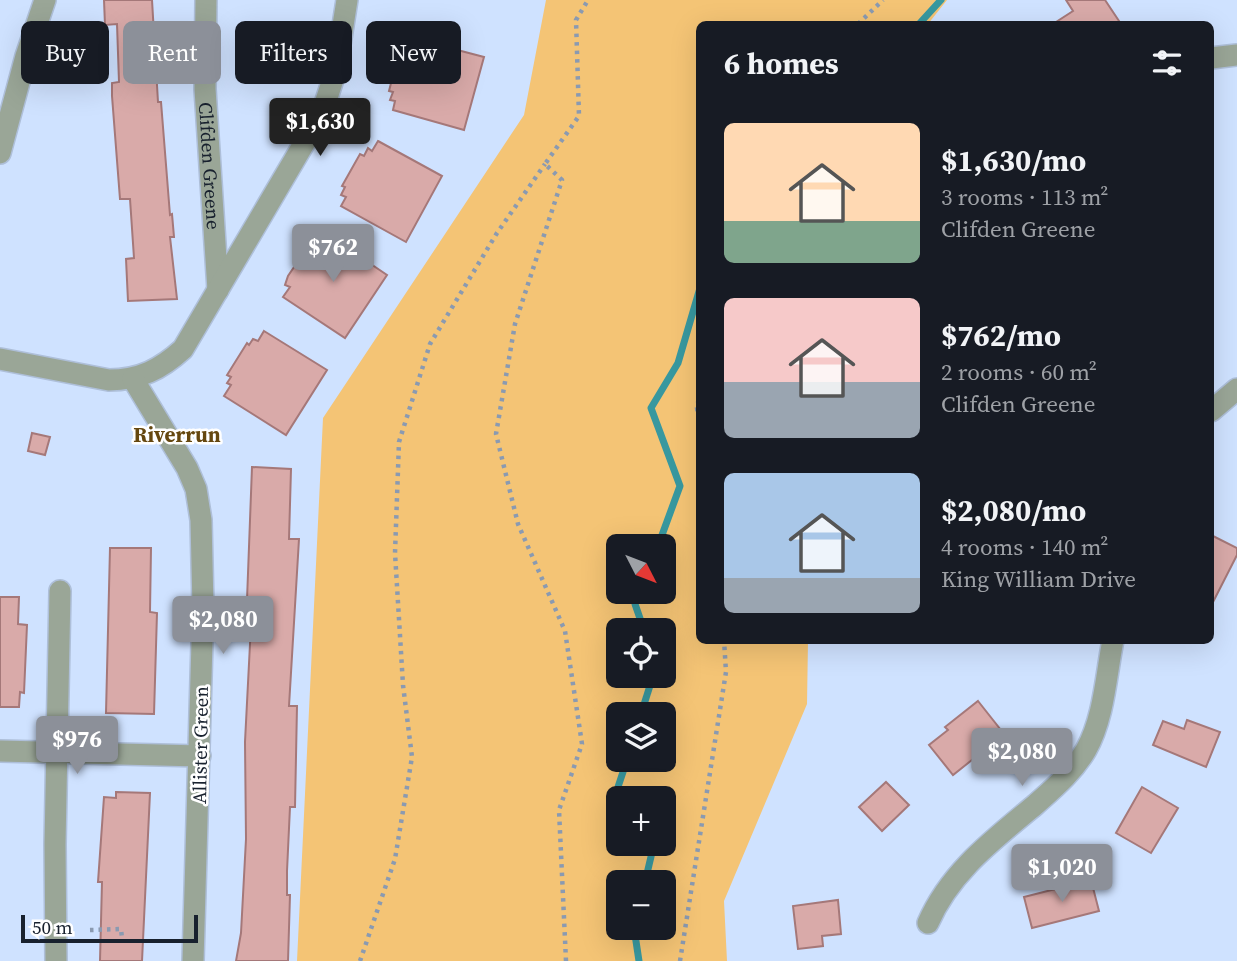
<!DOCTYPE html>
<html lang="en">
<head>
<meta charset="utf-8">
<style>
  :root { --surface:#171b24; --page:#20242c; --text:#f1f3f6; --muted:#9ea1a6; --accent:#8c9099 }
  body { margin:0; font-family:"Source Serif 4",serif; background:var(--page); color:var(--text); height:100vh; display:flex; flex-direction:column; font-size:26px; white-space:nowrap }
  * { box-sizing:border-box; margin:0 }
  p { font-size:23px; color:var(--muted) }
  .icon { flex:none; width:38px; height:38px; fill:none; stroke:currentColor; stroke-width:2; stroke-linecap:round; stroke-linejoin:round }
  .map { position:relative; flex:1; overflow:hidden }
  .side { position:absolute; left:696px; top:21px; width:518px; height:623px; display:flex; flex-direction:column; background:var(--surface); border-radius:10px; box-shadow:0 7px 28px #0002 }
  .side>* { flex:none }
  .hud { position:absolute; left:21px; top:21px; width:570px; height:63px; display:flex; gap:14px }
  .needle { width:46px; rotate:132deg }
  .buttons { position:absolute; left:606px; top:534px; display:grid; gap:14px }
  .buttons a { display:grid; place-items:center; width:70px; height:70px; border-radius:10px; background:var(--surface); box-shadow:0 7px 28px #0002; font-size:35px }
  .scale { position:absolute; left:21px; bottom:18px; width:177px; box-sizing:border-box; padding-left:7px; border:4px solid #18212e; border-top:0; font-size:19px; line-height:24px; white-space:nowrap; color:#18212e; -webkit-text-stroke:5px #fff; paint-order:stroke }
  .price { position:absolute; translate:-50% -60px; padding:0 16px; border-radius:7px; background:var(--accent); color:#fff; font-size:23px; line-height:46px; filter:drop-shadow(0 2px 4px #0008) }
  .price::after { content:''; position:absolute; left:50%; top:42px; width:21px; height:16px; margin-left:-10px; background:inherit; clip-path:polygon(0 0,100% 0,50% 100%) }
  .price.active { background:#222; color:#fff }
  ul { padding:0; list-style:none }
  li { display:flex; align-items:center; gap:21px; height:175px; padding:0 28px }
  li span { display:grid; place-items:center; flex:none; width:196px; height:140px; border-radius:10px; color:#555 }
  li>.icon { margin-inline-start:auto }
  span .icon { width:84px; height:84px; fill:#fffc; stroke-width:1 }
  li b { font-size:30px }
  h2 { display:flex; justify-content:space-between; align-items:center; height:84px; padding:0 28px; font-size:30px }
  .pill { padding:0 24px; border-radius:10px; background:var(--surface); box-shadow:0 7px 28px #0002; font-size:24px; line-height:63px }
  .pill.active { background:var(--accent); color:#fff }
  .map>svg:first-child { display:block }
  .green { fill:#f4c475; fill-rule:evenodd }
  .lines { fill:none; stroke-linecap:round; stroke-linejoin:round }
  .stream { stroke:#38989f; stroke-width:7 }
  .building { fill:#d9aaa9; stroke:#a57879; stroke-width:2 }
  .minor-casing { stroke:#aebfd9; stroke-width:24 }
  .path { stroke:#8a9ab1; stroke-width:4.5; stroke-dasharray:3.5 5; stroke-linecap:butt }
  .minor { stroke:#9aa697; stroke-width:21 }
  .labels { text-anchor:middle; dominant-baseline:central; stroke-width:5; stroke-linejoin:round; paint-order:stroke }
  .street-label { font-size:19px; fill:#18212e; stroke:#fff }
  .neighbourhood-label { font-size:21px; font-weight:bold; fill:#65470f; stroke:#fff }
</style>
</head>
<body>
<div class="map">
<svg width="1237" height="961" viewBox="0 0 1237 961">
  <rect width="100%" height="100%" fill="#cfe2ff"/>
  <path class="green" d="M 546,0 L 947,0 L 928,24 L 700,24 L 700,640 L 808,641 L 807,704 L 724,901 L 727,961 L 297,961 L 323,418 L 524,115 ZM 618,546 L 663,546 L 663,592 L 618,592 ZM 618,630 L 663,630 L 663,676 L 618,676 ZM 618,714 L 663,714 L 663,760 L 618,760 ZM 618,798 L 663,798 L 663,844 L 618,844 ZM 618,882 L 663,882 L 663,928 L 618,928 Z"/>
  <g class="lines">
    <g class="stream">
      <polyline points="919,24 941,0"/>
      <polyline points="658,546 680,486 651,408 678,363 700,288"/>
      <polyline points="640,592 635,604 644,630"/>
      <polyline points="641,714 653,676"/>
      <polyline points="625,798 618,787 627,760"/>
      <polyline points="645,882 654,844"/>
      <polyline points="634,928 639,961"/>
    </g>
  </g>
  <g class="building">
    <polygon points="104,0 152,0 158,102 161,102 170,215 172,214 174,237 170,237 177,299 128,301 126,259 134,258 130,199 120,199 112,96 112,83 119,82 117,24 105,25"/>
    <polygon points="1066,0 1105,0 1121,24 1053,24 1073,11"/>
    <polygon points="408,37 484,57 464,130 393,110 395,101 390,100 393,92 389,91 398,56 403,57"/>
    <polygon points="378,141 442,176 406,242 341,206 346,197 341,195 345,187 342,186 360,154 364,156 368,148 372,151"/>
    <polygon points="325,233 387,275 345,338 283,297 290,287 285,285 288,276 309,245 311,247 316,240 319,242"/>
    <polygon points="264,331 327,370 286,435 224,396 231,385 227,383 231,377 227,375 247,343 249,345 253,339 258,341"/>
    <polygon points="32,433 50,437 45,455 28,451"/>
    <polygon points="252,467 291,469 289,539 299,539 289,706 297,706 295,807 290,807 287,871 287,895 290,895 288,961 236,961 241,933 246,839 245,742 252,605 247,600"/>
    <polygon points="1211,535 1237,548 1237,555 1211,606"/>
    <polygon points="110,548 151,548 150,612 157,613 154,714 106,713"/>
    <polygon points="0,597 19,597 18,624 27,625 24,693 20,692 19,707 0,707"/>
    <polygon points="978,701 1019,753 997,771 982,752 953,775 929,745 948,730 945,727"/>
    <polygon points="1187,720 1220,732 1206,767 1153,745 1163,721 1184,729"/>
    <polygon points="886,782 909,805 882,831 859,807"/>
    <polygon points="1142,787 1178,808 1151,853 1116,833"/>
    <polygon points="116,792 150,793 142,961 100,961 102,882 98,882 104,797 116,798"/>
    <polygon points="1091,880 1099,911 1032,928 1024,897"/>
    <polygon points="838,900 841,934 822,936 823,946 798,949 793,906"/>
  </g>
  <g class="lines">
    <defs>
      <g id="minor">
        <path id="s1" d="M 206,0 L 205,89 L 218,290"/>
        <polyline points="1211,58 1237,55"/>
        <polyline points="0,153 26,56 45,0"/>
        <path d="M 0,359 L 109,380 C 140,380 161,369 183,349 L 322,113 L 336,70 L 347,0"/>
        <polyline points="133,379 187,468 196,489 201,520 203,607 193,961"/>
        <polyline points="1211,411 1237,389"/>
        <polyline points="0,751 200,756"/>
        <path d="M 928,923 C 950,872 993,840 1035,805 C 1054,788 1073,772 1086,750 C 1104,718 1106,676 1113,640"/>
        <polyline points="56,961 55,844 60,591"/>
      </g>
    </defs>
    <use href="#minor" class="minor-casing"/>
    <g class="path">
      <polyline points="858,24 883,0"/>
      <polyline points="700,391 697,408 700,428"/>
      <polyline points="90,930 121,929 122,938"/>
      <polyline points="360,961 395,859 412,757 403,685 395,553 399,442 430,344 497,233 545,164"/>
      <polyline points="566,961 559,810 582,744 565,631 518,524 496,434 515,324 562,180 545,164 579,116 576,20 588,0"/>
      <polyline points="680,961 726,672 724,640"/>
    </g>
    <use href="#minor" class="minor"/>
  </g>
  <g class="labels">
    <g class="street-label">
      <text stroke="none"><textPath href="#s1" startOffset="166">Clifden Greene</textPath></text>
      <text transform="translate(200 745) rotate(-89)">Allister Green</text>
    </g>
    <g class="neighbourhood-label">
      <text x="177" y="434">Riverrun</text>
    </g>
  </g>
</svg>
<div class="buttons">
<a><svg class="needle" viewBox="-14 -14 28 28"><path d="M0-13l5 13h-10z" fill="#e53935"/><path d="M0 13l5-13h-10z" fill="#9ea1a6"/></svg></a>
<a><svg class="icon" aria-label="locate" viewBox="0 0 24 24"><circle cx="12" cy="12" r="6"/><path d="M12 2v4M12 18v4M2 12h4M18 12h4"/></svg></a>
<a><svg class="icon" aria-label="layers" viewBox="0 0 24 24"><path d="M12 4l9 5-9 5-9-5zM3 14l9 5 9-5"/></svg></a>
<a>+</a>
<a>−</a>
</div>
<div class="scale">50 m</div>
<b class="price active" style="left:320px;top:158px">$1,630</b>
<b class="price" style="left:333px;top:284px">$762</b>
<b class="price" style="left:223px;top:656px">$2,080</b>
<b class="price" style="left:77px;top:776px">$976</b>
<b class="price" style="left:1022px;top:788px">$2,080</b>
<b class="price" style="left:1062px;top:904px">$1,020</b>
<div class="hud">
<a class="pill">Buy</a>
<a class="pill active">Rent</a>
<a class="pill">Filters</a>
<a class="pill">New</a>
</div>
<section class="side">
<h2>6 homes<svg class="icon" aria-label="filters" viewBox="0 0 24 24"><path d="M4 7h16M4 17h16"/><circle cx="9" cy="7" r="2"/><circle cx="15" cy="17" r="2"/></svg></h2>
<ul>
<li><span style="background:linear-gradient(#ffd9b3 70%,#7fa58c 0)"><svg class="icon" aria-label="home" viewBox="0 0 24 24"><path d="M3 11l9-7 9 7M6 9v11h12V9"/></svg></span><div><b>$1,630/mo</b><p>3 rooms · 113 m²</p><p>Clifden Greene</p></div></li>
<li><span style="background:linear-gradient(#f6c9c9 60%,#9aa5b1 0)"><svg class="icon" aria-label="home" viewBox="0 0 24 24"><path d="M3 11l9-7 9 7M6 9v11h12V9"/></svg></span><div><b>$762/mo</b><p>2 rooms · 60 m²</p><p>Clifden Greene</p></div></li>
<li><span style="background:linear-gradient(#a9c7e8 75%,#9aa5b1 0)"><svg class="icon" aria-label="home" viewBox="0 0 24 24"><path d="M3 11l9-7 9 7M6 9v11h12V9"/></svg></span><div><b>$2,080/mo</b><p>4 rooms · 140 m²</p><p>King William Drive</p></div></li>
</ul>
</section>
</div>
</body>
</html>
